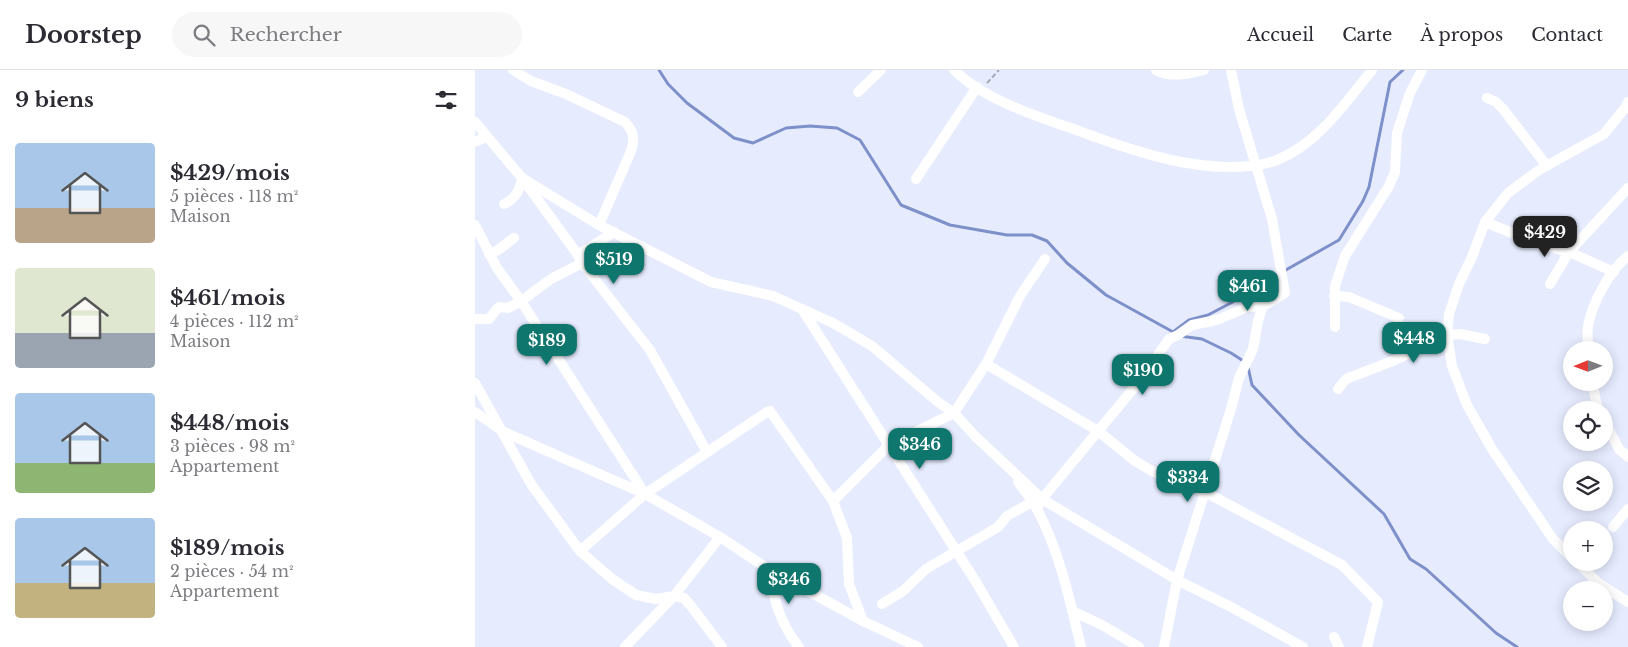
<!DOCTYPE html>
<html lang="fr">
<head>
<meta charset="utf-8">
<style>
  :root { --surface:#fff; --page:#f7f7f7; --text:#2b2b33; --muted:#7c7c81; --line:#e1e1e2; --accent:#0f766e }
  body { margin:0; font-family:"Libre Baskerville",serif; background:var(--page); color:var(--text); height:100vh; display:flex; flex-direction:column; font-size:19px; white-space:nowrap }
  * { box-sizing:border-box; margin:0 }
  p { font-size:16px; color:var(--muted) }
  .icon { flex:none; width:28px; height:28px; fill:none; stroke:currentColor; stroke-width:2; stroke-linecap:round; stroke-linejoin:round }
  .map { position:relative; flex:1; overflow:hidden }
  .details { display:flex; flex-direction:column; background:var(--surface); width:475px }
  .details>* { flex:none }
  .needle { width:32px; rotate:269deg }
  .buttons { position:absolute; left:1088px; top:271px; display:grid; gap:10px }
  .buttons a { display:grid; place-items:center; width:50px; height:50px; border-radius:50%; background:var(--surface); box-shadow:0 2px 12px #0003; font-size:25px }
  .price { position:absolute; translate:-50% -42px; padding:0 11px; border-radius:10px; background:var(--accent); color:#fff; font-size:16px; line-height:32px; filter:drop-shadow(0 1px 2px #0008) }
  .price::after { content:''; position:absolute; left:50%; top:30px; width:15px; height:11px; margin-left:-8px; background:inherit; clip-path:polygon(0 0,100% 0,50% 100%) }
  .price.on { background:#222; color:#fff }
  ul { padding:0; list-style:none }
  li { display:flex; align-items:center; gap:15px; height:125px; padding:0 15px }
  li span { display:grid; place-items:center; flex:none; width:140px; height:100px; border-radius:5px; color:#555 }
  li>.icon { margin-inline-start:auto }
  span .icon { width:60px; height:60px; fill:#fffc; stroke-width:1 }
  li b { font-size:21px }
  h2 { display:flex; justify-content:space-between; align-items:center; height:60px; padding:0 15px; font-size:21px }
  header { display:flex; align-items:center; gap:30px; box-sizing:border-box; height:70px; padding:0 25px; background:var(--surface); border-bottom:1px solid var(--line) }
  header strong { font-size:24px }
  nav { display:flex; gap:28px; margin-inline-start:auto; font-size:18px }
  .search { width:350px; height:45px; background:var(--page); display:flex; align-items:center; gap:12px; box-sizing:border-box; padding:0 18px; border-radius:28px; color:var(--muted); font-size:19px }
  main { display:flex; flex:1; min-height:0 }
  .map>svg:first-child { display:block }
  .lines { fill:none; stroke-linecap:round; stroke-linejoin:round }
  .stream { stroke:#7e90c9; stroke-width:3 }
  .path { stroke:#a6aab8; stroke-width:2; stroke-dasharray:5 2.5; stroke-linecap:butt }
  .minor { stroke:#fff; stroke-width:10 }
</style>
</head>
<body>
<header>
<strong>Doorstep</strong>
<div class="search"><svg class="icon" aria-label="search" viewBox="0 0 24 24"><circle cx="10" cy="10" r="6"/><path d="M15 15l6 6"/></svg>Rechercher</div>
<nav><a>Accueil</a><a>Carte</a><a>À propos</a><a>Contact</a></nav>
</header>
<main>
<section class="details">
<h2>9 biens<svg class="icon" aria-label="filters" viewBox="0 0 24 24"><path d="M4 7h16M4 17h16"/><circle cx="9" cy="7" r="2"/><circle cx="15" cy="17" r="2"/></svg></h2>
<ul>
<li><span style="background:linear-gradient(#a9c7e8 65%,#b9a48a 0)"><svg class="icon" aria-label="home" viewBox="0 0 24 24"><path d="M3 11l9-7 9 7M6 9v11h12V9"/></svg></span><div><b>$429/mois</b><p>5 pièces · 118 m²</p><p>Maison</p></div></li>
<li><span style="background:linear-gradient(#dfe7d0 65%,#9aa5b1 0)"><svg class="icon" aria-label="home" viewBox="0 0 24 24"><path d="M3 11l9-7 9 7M6 9v11h12V9"/></svg></span><div><b>$461/mois</b><p>4 pièces · 112 m²</p><p>Maison</p></div></li>
<li><span style="background:linear-gradient(#a9c7e8 70%,#8fb573 0)"><svg class="icon" aria-label="home" viewBox="0 0 24 24"><path d="M3 11l9-7 9 7M6 9v11h12V9"/></svg></span><div><b>$448/mois</b><p>3 pièces · 98 m²</p><p>Appartement</p></div></li>
<li><span style="background:linear-gradient(#a9c7e8 65%,#c2b280 0)"><svg class="icon" aria-label="home" viewBox="0 0 24 24"><path d="M3 11l9-7 9 7M6 9v11h12V9"/></svg></span><div><b>$189/mois</b><p>2 pièces · 54 m²</p><p>Appartement</p></div></li>
</ul>
</section>
<div class="map">
<svg width="1153" height="577" viewBox="0 0 1153 577">
  <rect width="100%" height="100%" fill="#e6ecfe"/>
  <g class="lines">
    <g class="stream">
      <polyline points="184,0 193,14 212,33 259,68 278,73 311,58 335,56 362,58 385,70 426,135 475,155 532,165 557,165 572,171 592,193 631,225 700,263"/>
      <polyline points="809,201 864,170 888,131 894,117 915,12 928,0"/>
      <polyline points="698,262 714,250 733,245 788,216 803,204"/>
      <polyline points="705,266 727,269 756,283 770,292"/>
      <polyline points="773,297 777,315 824,365 909,444 935,489 951,499 1021,563 1042,577"/>
    </g>
    <polyline class="path" points="512,13 524,0"/>
    <g class="minor">
      <path d="M 38,0 L 56,11 L 91,24 L 150,52 C 159,62 160,68 156,81 L 124,155"/>
      <path d="M 479,0 C 509,30 564,47 604,61 C 636,73 668,84 701,91 C 729,97 775,101 802,90 C 844,73 870,33 897,0"/>
      <path d="M 681,0 C 696,8 713,4 729,0"/>
      <polyline points="383,22 406,0"/>
      <polyline points="1012,28 1021,32 1028,39 1072,96"/>
      <polyline points="0,52 47,108 124,155 236,212 298,226 358,253 397,276 463,332 479,343 500,366 567,429 702,510 756,537 828,577"/>
      <polyline points="0,72 11,67"/>
      <polyline points="441,109 502,17"/>
      <path d="M 29,134 C 40,129 45,121 47,108 L 103,185 L 107,193 L 175,280 L 232,382"/>
      <polyline points="1010,152 1062,173 1094,182 1139,202"/>
      <polyline points="0,155 22,198 46,231 170,424"/>
      <path d="M 14,184 C 26,181 29,174 39,168"/>
      <polyline points="103,185 139,162"/>
      <polyline points="1075,214 1094,182 1153,118"/>
      <polyline points="859,226 874,227 924,248"/>
      <polyline points="327,239 501,512 539,577"/>
      <polyline points="0,249 14,249 21,240 24,237 33,238 46,231 76,209 107,193"/>
      <polyline points="860,257 860,216 870,186 914,116 920,102 922,63 935,23 947,0"/>
      <path d="M 1113,280 C 1113,272 1112,264 1113,256 C 1117,233 1135,200 1153,186"/>
      <polyline points="511,294 623,361 660,391 677,401 730,422 867,495 903,532 892,577"/>
      <polyline points="1117,312 1123,340"/>
      <polyline points="0,313 56,414 105,481 137,509 161,525 181,529 199,526 209,528 216,536 247,577"/>
      <polyline points="863,319 871,309 920,290 972,265 985,264 1010,269"/>
      <polyline points="0,342 29,362 170,424 245,467 293,499 388,551 443,577"/>
      <polyline points="1129,350 1144,379 1153,387"/>
      <path d="M 543,412 C 550,421 558,431 563,441 C 585,483 595,531 606,577"/>
      <polyline points="358,431 414,375 479,343 511,294 545,226 570,189"/>
      <polyline points="562,439 567,429 667,308 694,269 703,265 717,255 742,250 773,237 788,236"/>
      <polyline points="1138,457 1153,439"/>
      <polyline points="105,481 170,424 292,342 295,341 358,431 372,468 374,514 388,551"/>
      <polyline points="1096,487 1078,469 1017,379 992,335 977,296 972,265 974,244 984,214 997,187 1010,152 1033,123 1064,100 1129,64 1150,38 1153,32"/>
      <polyline points="1102,492 1123,513 1153,532"/>
      <path d="M 293,499 C 299,529 304,552 324,577"/>
      <polyline points="407,534 428,521 451,499 523,457 532,446 557,432"/>
      <polyline points="597,541 627,555 664,577"/>
      <polyline points="859,567 864,577"/>
      <polyline points="150,577 199,526 245,467"/>
      <polyline points="689,577 702,510 756,339 764,308 778,279 783,251 788,236 810,223 797,149 764,39 756,0"/>
    </g>
  </g>
</svg>
<div class="buttons">
<a><svg class="needle" viewBox="-14 -14 28 28"><path d="M0-13l5 13h-10z" fill="#e53935"/><path d="M0 13l5-13h-10z" fill="#7c7c81"/></svg></a>
<a><svg class="icon" aria-label="locate" viewBox="0 0 24 24"><circle cx="12" cy="12" r="6"/><path d="M12 2v4M12 18v4M2 12h4M18 12h4"/></svg></a>
<a><svg class="icon" aria-label="layers" viewBox="0 0 24 24"><path d="M12 4l9 5-9 5-9-5zM3 14l9 5 9-5"/></svg></a>
<a>+</a>
<a>−</a>
</div>
<b class="price on" style="left:1070px;top:188px">$429</b>
<b class="price" style="left:139px;top:215px">$519</b>
<b class="price" style="left:773px;top:242px">$461</b>
<b class="price" style="left:939px;top:294px">$448</b>
<b class="price" style="left:72px;top:296px">$189</b>
<b class="price" style="left:668px;top:326px">$190</b>
<b class="price" style="left:445px;top:400px">$346</b>
<b class="price" style="left:713px;top:433px">$334</b>
<b class="price" style="left:314px;top:535px">$346</b>
</div>
</main>
</body>
</html>
